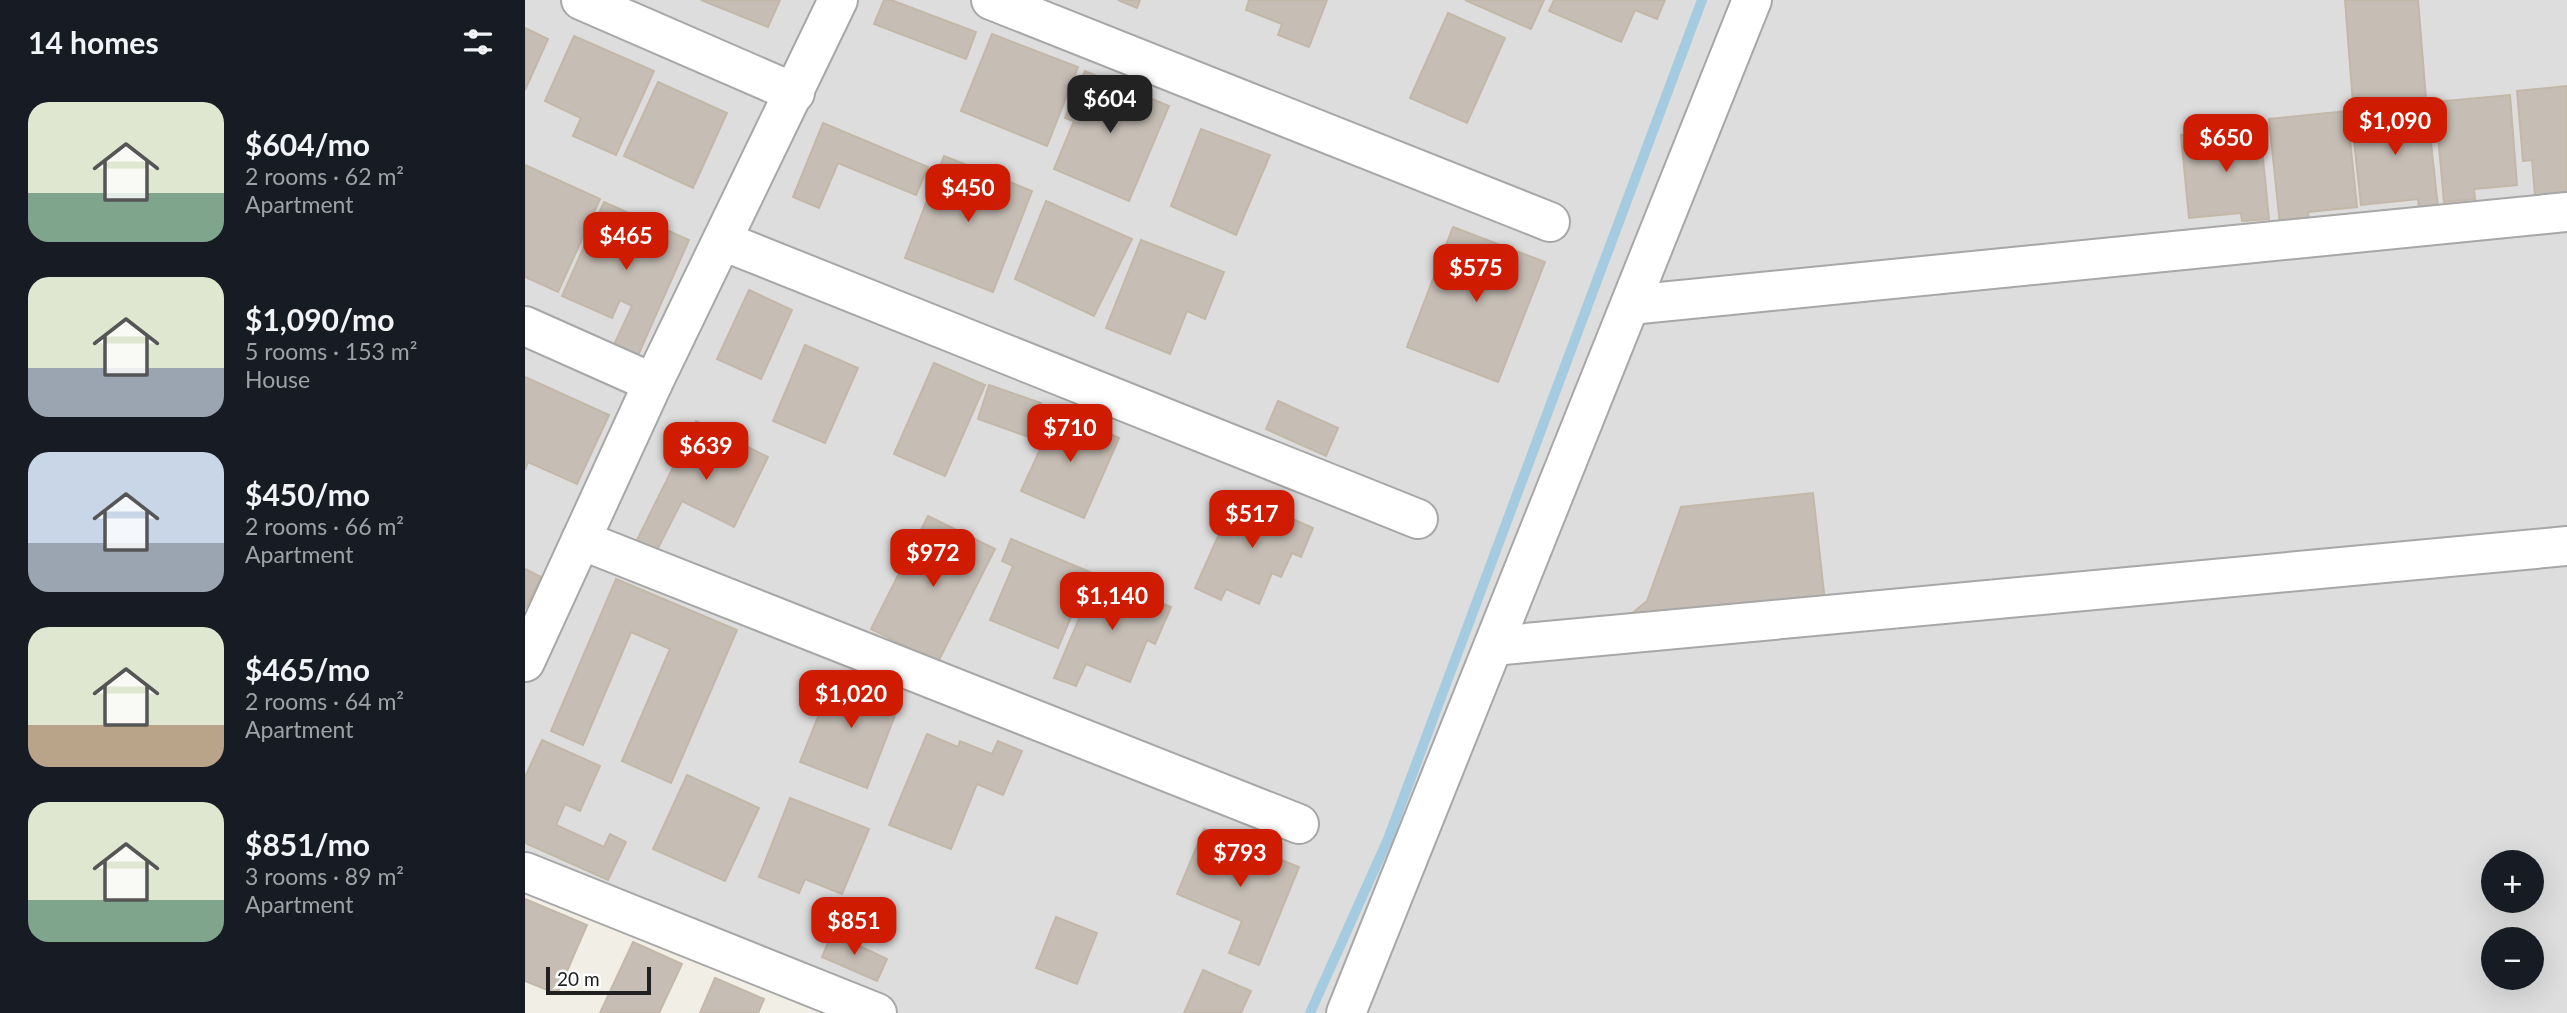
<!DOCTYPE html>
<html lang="en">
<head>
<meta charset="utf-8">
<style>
  :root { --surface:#171b24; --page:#242831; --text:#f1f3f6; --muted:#9ea1a6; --accent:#cf1b00 }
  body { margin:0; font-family:Lato,sans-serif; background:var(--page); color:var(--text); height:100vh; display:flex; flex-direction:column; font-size:26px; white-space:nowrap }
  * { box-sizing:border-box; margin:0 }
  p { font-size:23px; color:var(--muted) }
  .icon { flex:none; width:38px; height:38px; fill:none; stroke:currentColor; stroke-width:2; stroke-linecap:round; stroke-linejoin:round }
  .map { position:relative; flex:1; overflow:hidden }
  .drawer { display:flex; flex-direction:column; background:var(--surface); width:525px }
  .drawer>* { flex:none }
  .buttons { position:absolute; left:1956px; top:850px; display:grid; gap:14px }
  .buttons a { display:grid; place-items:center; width:63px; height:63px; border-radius:50%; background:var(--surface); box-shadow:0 7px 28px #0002; font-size:35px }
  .scale { position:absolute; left:21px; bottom:18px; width:105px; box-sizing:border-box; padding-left:7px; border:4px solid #202020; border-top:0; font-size:19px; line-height:24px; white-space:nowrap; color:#202020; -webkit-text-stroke:5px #fff; paint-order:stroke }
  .price { position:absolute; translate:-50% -60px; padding:0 16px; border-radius:14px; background:var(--accent); color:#fff; font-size:23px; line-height:46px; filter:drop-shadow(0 2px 4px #0008) }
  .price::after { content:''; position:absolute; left:50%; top:42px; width:21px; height:16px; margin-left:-10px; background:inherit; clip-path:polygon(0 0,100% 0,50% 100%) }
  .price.active { background:#222; color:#fff }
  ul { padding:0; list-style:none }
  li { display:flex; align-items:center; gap:21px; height:175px; padding:0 28px }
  li span { display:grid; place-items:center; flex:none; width:196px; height:140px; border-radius:21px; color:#555 }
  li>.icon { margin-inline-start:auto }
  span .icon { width:84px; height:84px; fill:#fffc; stroke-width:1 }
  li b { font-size:30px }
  h2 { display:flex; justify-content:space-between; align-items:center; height:84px; padding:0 28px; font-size:30px }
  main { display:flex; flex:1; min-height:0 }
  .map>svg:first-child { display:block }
  .residential { fill:#dedddd; fill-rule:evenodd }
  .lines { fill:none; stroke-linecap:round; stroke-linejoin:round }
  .stream { stroke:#a4cbe0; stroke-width:10 }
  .building { fill:#c6beb5; stroke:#c3b7a7; stroke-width:2 }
  .minor-casing { stroke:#a7a7a7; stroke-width:42 }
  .minor { stroke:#fff; stroke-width:38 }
</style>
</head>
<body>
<main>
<section class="drawer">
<h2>14 homes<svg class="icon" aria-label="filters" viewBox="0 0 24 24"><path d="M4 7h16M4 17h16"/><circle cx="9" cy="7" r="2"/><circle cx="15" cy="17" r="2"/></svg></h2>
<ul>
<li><span style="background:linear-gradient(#dfe7d0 65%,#7fa58c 0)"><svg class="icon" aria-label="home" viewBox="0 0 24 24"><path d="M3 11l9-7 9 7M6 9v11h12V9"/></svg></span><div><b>$604/mo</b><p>2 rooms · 62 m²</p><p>Apartment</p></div></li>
<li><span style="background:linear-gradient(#dfe7d0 65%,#9aa5b1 0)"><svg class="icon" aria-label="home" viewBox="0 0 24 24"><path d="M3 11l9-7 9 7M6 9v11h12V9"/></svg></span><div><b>$1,090/mo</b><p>5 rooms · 153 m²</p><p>House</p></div></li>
<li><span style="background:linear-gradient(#c9d6e8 65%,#9aa5b1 0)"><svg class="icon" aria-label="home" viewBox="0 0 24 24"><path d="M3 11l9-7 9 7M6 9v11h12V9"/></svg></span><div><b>$450/mo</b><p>2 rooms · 66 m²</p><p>Apartment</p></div></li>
<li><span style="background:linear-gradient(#dfe7d0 70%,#b9a48a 0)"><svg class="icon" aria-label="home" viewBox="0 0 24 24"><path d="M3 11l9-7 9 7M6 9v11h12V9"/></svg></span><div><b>$465/mo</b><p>2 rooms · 64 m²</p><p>Apartment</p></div></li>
<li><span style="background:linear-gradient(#dfe7d0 70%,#7fa58c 0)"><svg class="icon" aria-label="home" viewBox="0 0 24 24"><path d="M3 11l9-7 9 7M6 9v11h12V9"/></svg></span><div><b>$851/mo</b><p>3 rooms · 89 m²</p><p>Apartment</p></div></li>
</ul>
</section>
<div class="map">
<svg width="2042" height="1013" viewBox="0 0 2042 1013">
  <rect width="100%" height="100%" fill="#f1eee6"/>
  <path class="residential" d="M 0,0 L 2042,0 L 2042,1013 L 325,1013 L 0,884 ZM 1969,863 L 2007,863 L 2007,901 L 1969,901 ZM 1969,940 L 2007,940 L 2007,978 L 1969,978 Z"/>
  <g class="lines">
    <polyline class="stream" points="785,1013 863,839 1177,0"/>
  </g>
  <g class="building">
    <polygon points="176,0 255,0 243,27"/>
    <polygon points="359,0 366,0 451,32 441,59 349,24"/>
    <polygon points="593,0 615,0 612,8"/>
    <polygon points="724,0 802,0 784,47 753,35 757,24 721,10"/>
    <polygon points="940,0 1019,0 1006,29"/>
    <polygon points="1029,0 1140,0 1132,19 1110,10 1096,42 1024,11"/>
    <polygon points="1820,0 1893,0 1901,99 1828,104"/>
    <polygon points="923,13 980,38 942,123 885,98"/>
    <polygon points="0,28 23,39 0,90"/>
    <polygon points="467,34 553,67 522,146 436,111"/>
    <polygon points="49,36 129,71 91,155 48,136 56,118 20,101"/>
    <polygon points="560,71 644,106 604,201 529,169 549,121 540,118"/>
    <polygon points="133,82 202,113 168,188 99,156"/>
    <polygon points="2042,86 2042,205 2011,208 2007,160 1998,161 1992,91"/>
    <polygon points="1985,95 1992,185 1949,189 1950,199 1919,202 1910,102"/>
    <polygon points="1902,105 1913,208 1894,210 1893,199 1836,205 1826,114"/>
    <polygon points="1822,111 1832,207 1783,212 1784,222 1755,225 1744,119"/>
    <polygon points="298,123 403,167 391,195 313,163 294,208 268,197"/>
    <polygon points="1735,128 1744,219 1717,221 1716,213 1664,218 1656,135"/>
    <polygon points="676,129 745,155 711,235 646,206"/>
    <polygon points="419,156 507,191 468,292 380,258"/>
    <polygon points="0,165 75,199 33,292 0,277"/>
    <polygon points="521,201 607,239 569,316 490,279"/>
    <polygon points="79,202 164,240 111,360 87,349 107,306 95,300 87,318 37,296"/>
    <polygon points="928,227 1020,262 973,382 882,347"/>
    <polygon points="616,240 699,272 680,319 662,311 645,354 581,328"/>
    <polygon points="224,290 267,310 236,379 192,359"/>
    <polygon points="280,345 333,368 300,443 248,421"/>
    <polygon points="409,363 460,385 420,476 369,454"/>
    <polygon points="0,377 84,415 52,484 3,462 0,470"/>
    <polygon points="464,385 516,403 504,437 453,419"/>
    <polygon points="753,401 813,428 801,456 741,429"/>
    <polygon points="533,410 594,438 559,518 496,491"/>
    <polygon points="171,421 243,457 209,527 157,501 132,550 112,540"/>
    <polygon points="1288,493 1300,602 1094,624 1122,601 1156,507"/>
    <polygon points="712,494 788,528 776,557 767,553 756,577 747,573 734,604 701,589 696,600 670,588"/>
    <polygon points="403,516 470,549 413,662 346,629"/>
    <polygon points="486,539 565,572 533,648 465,620 488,566 477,561"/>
    <polygon points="0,569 16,577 0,609"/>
    <polygon points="572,576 646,607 630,644 622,640 605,682 561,664 551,686 529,678"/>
    <polygon points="91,579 212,630 146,783 97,761 145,649 106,632 58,745 26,731"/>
    <polygon points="311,672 377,697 342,788 275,762"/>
    <polygon points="402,734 433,747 435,741 467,754 473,741 497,751 478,795 452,784 426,849 364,825"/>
    <polygon points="17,740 75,766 55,811 40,804 31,825 79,847 85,834 101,842 83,880 0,843 0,777"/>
    <polygon points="162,775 234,808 200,881 128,849"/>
    <polygon points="265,798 344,829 317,894 280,879 274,893 234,877"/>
    <polygon points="679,829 774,867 734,965 704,953 717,921 652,894"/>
    <polygon points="0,899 62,925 32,994 0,981"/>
    <polygon points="531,917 572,933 552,984 511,968"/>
    <polygon points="307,933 362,959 352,981 297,957"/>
    <polygon points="108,942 157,964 134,1013 75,1013"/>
    <polygon points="678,970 726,991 716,1013 659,1013"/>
    <polygon points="190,978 239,999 233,1013 175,1013"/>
  </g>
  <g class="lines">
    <defs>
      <g id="minor">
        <polyline points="56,0 270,93"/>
        <polyline points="466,0 1025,222"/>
        <polyline points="198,241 893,519"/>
        <polyline points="1105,305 2042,212"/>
        <polyline points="0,326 128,383"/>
        <polyline points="56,540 774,824"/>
        <polyline points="969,646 2042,546"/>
        <polyline points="0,662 128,383 313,0"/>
        <polyline points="0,872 352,1013"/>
        <polyline points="821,1013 1227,0"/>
      </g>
    </defs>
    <use href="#minor" class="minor-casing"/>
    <use href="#minor" class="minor"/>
  </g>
</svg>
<div class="buttons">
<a>+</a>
<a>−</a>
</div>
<div class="scale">20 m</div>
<b class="price active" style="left:585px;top:135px">$604</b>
<b class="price" style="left:1870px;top:157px">$1,090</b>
<b class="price" style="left:1701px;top:174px">$650</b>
<b class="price" style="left:443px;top:224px">$450</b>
<b class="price" style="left:101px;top:272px">$465</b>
<b class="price" style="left:951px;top:304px">$575</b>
<b class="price" style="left:545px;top:464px">$710</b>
<b class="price" style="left:181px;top:482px">$639</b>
<b class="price" style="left:727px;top:550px">$517</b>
<b class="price" style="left:408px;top:589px">$972</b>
<b class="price" style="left:587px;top:632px">$1,140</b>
<b class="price" style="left:326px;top:730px">$1,020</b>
<b class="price" style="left:715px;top:889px">$793</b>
<b class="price" style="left:329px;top:957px">$851</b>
</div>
</main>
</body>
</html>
